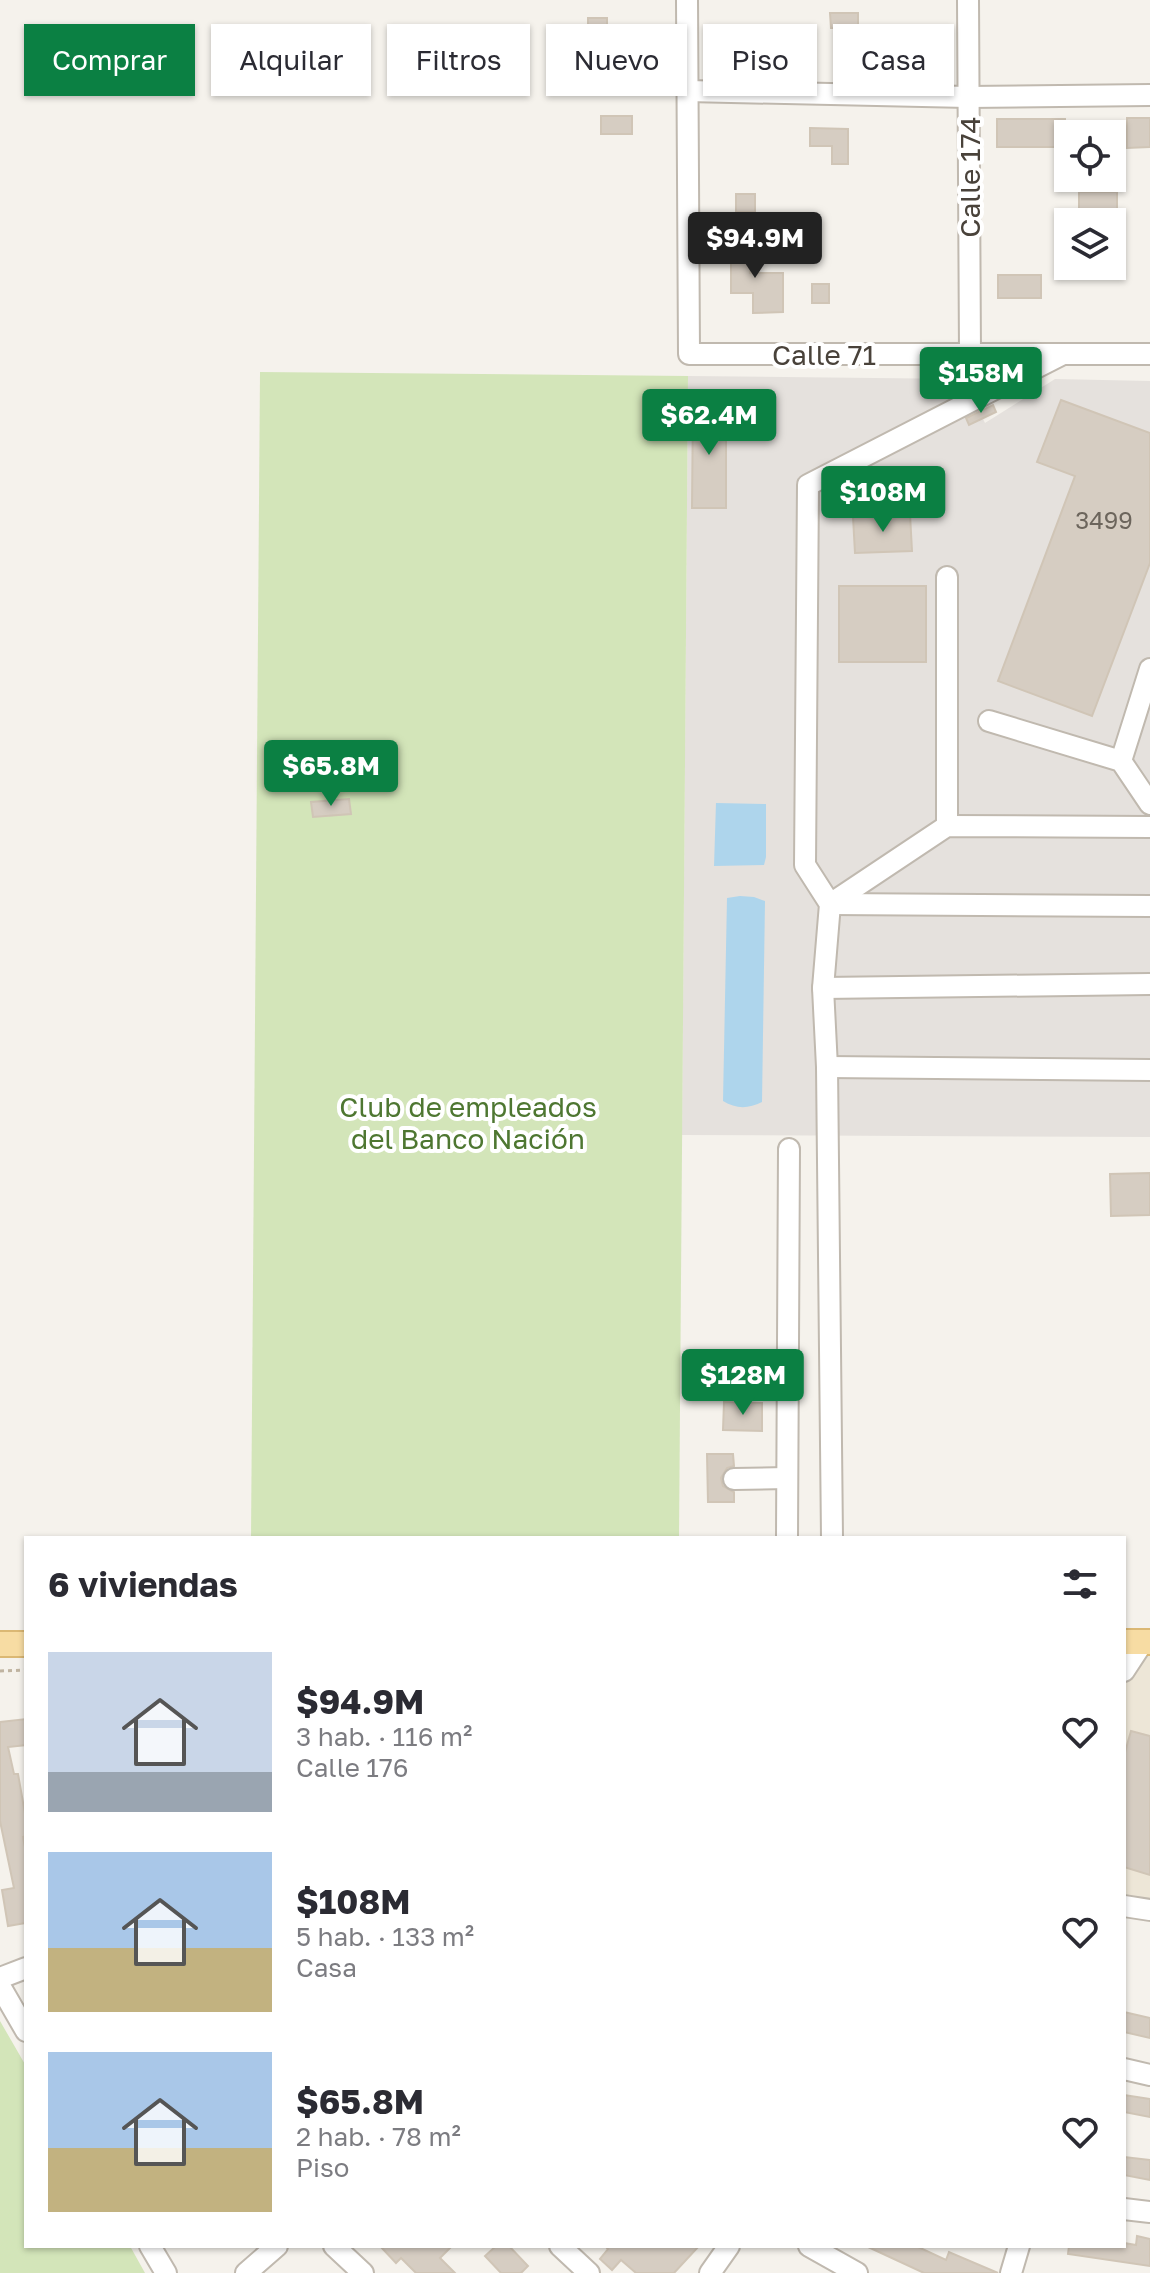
<!DOCTYPE html>
<html lang="es">
<head>
<meta charset="utf-8">
<style>
  :root { --surface:#fff; --page:#f2f2f3; --text:#2b2b33; --muted:#7c7c81; --accent:#0b8043 }
  body { margin:0; font-family:"Golos Text",sans-serif; background:var(--page); color:var(--text); height:100vh; display:flex; flex-direction:column; font-size:30px; white-space:nowrap }
  * { box-sizing:border-box; margin:0 }
  p { font-size:26px; color:var(--muted) }
  .icon { flex:none; width:44px; height:44px; fill:none; stroke:currentColor; stroke-width:2; stroke-linecap:round; stroke-linejoin:round }
  .map { position:relative; flex:1; overflow:hidden }
  .side { position:absolute; left:24px; top:1536px; width:1102px; height:712px; display:flex; flex-direction:column; background:var(--surface); border-radius:0px; box-shadow:0 2px 6px #0004 }
  .side>* { flex:none }
  .top-card { position:absolute; left:24px; top:24px; width:1102px; height:72px; display:flex; gap:16px }
  .controls { position:absolute; left:1054px; top:120px; display:grid; gap:16px }
  .controls a { display:grid; place-items:center; width:72px; height:72px; border-radius:0px; background:var(--surface); box-shadow:0 2px 6px #0004; font-size:40px }
  .price { position:absolute; translate:-50% -68px; padding:0 18px; border-radius:8px; background:var(--accent); color:#fff; font-size:26px; line-height:52px; filter:drop-shadow(0 2px 4px #0008) }
  .price::after { content:''; position:absolute; left:50%; top:48px; width:24px; height:18px; margin-left:-12px; background:inherit; clip-path:polygon(0 0,100% 0,50% 100%) }
  .price.selected { background:#222; color:#fff }
  ul { padding:0; list-style:none }
  li { display:flex; align-items:center; gap:24px; height:200px; padding:0 24px }
  li span { display:grid; place-items:center; flex:none; width:224px; height:160px; border-radius:0px; color:#555 }
  li>.icon { margin-inline-start:auto }
  span .icon { width:96px; height:96px; fill:#fffc; stroke-width:1 }
  li b { font-size:34px }
  h2 { display:flex; justify-content:space-between; align-items:center; height:96px; padding:0 24px; font-size:34px }
  .tag { padding:0 28px; border-radius:0px; background:var(--surface); box-shadow:0 2px 6px #0004; font-size:28px; line-height:72px }
  .tag.selected { background:var(--accent); color:#fff }
  .map>svg:first-child { display:block }
  .industrial { fill:#e5e1dd }
  .education { fill:#ede6d7 }
  .green { fill:#d3e5b9 }
  .water { fill:#aed5ec }
  .building { fill:#d6cdc2; stroke:#d0c5b6; stroke-width:2 }
  .lines { fill:none; stroke-linecap:round; stroke-linejoin:round }
  .minor-casing { stroke:#c0b9af; stroke-width:24 }
  .major-casing { stroke:#dbb874; stroke-width:28 }
  .path { stroke:#c0b4a1; stroke-width:3; stroke-dasharray:4 4; stroke-linecap:butt }
  .minor { stroke:#fff; stroke-width:20 }
  .major { stroke:#f7dca3; stroke-width:24 }
  .labels { text-anchor:middle; dominant-baseline:central; stroke-width:8; stroke-linejoin:round; paint-order:stroke }
  .number-label { font-size:24px; fill:#6c655c }
  .street-label { font-size:28px; fill:#49423a; stroke:#fff }
  .park-label { font-size:28px; fill:#4e7731; stroke:#fff }
</style>
</head>
<body>
<div class="map">
<svg width="1150" height="2273" viewBox="0 0 1150 2273">
  <rect width="100%" height="100%" fill="#f5f2ec"/>
  <polygon class="industrial" points="688,376 964,379 985,423 1055,379 1150,381 1150,1137 682,1135"/>
  <polygon class="education" points="1136,1654 1150,1655 1150,1904 1124,1899 1124,1671"/>
  <g class="green">
    <polygon points="260,372 688,376 679,1538 251,1538"/>
    <polygon points="0,2021 26,2066 26,2246 130,2246 145,2273 0,2273"/>
  </g>
  <g class="water">
    <polygon points="716,803 766,804 766,857 764,865 714,866"/>
    <path d="M 740,896 L 754,897 L 765,901 L 762,1102 C 748,1109 736,1109 723,1101 L 727,898 Z"/>
  </g>
  <g class="building">
    <polygon points="830,13 858,13 858,28 831,28"/>
    <rect x="588" y="18" width="19" height="15"/>
    <rect x="601" y="116" width="31" height="18"/>
    <polygon points="1127,118 1150,118 1150,147 1127,148"/>
    <rect x="997" y="119" width="68" height="28"/>
    <polygon points="810,128 848,129 848,164 832,164 832,146 810,146"/>
    <rect x="1079" y="192" width="38" height="29"/>
    <rect x="736" y="194" width="19" height="18"/>
    <polygon points="727,241 751,241 750,273 783,273 783,312 753,313 753,293 731,293 731,255 727,255"/>
    <rect x="998" y="275" width="43" height="23"/>
    <rect x="812" y="284" width="17" height="19"/>
    <polygon points="1061,400 1150,433 1150,563 1092,716 998,681 1075,476 1037,462"/>
    <polygon points="693,405 726,405 726,508 692,508"/>
    <polygon points="993,405 996,412 969,425 966,418"/>
    <polygon points="910,514 912,551 855,553 853,517"/>
    <rect x="839" y="586" width="87" height="76"/>
    <polygon points="349,799 351,814 313,817 311,802"/>
    <polygon points="1150,1173 1150,1215 1111,1216 1110,1174"/>
    <polygon points="724,1402 762,1403 762,1431 723,1430"/>
    <polygon points="707,1454 733,1454 734,1466 727,1468 721,1478 723,1486 734,1492 734,1502 708,1502"/>
    <polygon points="26,1719 26,1745 8,1747 14,1774 18,1774 26,1819 26,1836 23,1837 26,1853 26,1923 8,1926 2,1890 14,1888 0,1821 0,1722"/>
    <polygon points="1131,1731 1150,1736 1150,1875 1124,1867 1124,1756"/>
    <polygon points="1124,2012 1150,2018 1150,2038 1124,2032"/>
    <polygon points="1124,2095 1150,2099 1150,2117 1124,2112"/>
    <polygon points="1124,2157 1150,2160 1150,2180 1124,2175"/>
    <polygon points="1137,2236 1150,2239 1150,2266 1068,2254 1069,2246 1124,2246 1124,2243 1136,2245"/>
    <polygon points="380,2246 452,2246 440,2258 455,2273 416,2273 401,2258 396,2263"/>
    <polygon points="496,2246 509,2246 528,2266 521,2273 501,2273 485,2256"/>
    <polygon points="605,2246 699,2246 674,2273 636,2273 621,2260 612,2270 600,2259 608,2249"/>
    <polygon points="866,2246 916,2246 946,2260 949,2252 998,2273 924,2273"/>
  </g>
  <g class="lines">
    <defs>
      <g id="minor">
        <polyline points="687,0 689,354 1150,354"/>
        <polyline points="968,0 970,353"/>
        <polyline points="687,91 968,97 1150,95"/>
        <polyline points="989,721 1121,761 1150,804"/>
        <polyline points="1121,761 1150,669"/>
        <polyline points="947,826 947,577"/>
        <polyline points="830,904 947,826 1150,827"/>
        <polyline points="830,904 1150,906"/>
        <polyline points="823,988 1150,984"/>
        <polyline points="827,1067 1150,1070"/>
        <polyline points="734,1479 787,1478"/>
        <polyline points="787,1538 789,1149"/>
        <polyline points="832,1538 827,1067 823,988 830,904 805,865 808,485 1061,355"/>
        <polyline points="1124,1671 1143,1642"/>
        <polyline points="1124,1906 1150,1910"/>
        <polyline points="0,1978 26,1968"/>
        <polyline points="0,1986 26,2031"/>
        <polyline points="1124,2069 1150,2075"/>
        <polyline points="1124,2209 1150,2212"/>
        <polyline points="150,2246 166,2273"/>
        <polyline points="334,2246 363,2273"/>
        <polyline points="560,2246 589,2273"/>
        <polyline points="809,2246 857,2273"/>
        <polyline points="246,2273 277,2246"/>
        <polyline points="710,2273 729,2246"/>
        <polyline points="1011,2273 1019,2246"/>
      </g>
      <g id="major">
        <polyline points="1124,1642 1150,1642"/>
        <polyline points="0,1644 26,1644"/>
      </g>
    </defs>
    <use href="#minor" class="minor-casing"/>
    <use href="#major" class="major-casing"/>
    <polyline class="path" points="0,1671 26,1670"/>
    <use href="#minor" class="minor"/>
    <use href="#major" class="major"/>
  </g>
  <g class="labels">
    <g class="number-label">
      <text x="1104" y="519">3499</text>
    </g>
    <g class="street-label">
      <text transform="translate(969 177) rotate(-90)">Calle 174</text>
      <text x="824" y="354">Calle 71</text>
    </g>
    <g class="park-label">
      <text x="468" y="1106">Club de empleados<tspan x="468" dy="32">del Banco Nación</tspan></text>
    </g>
  </g>
</svg>
<div class="controls">
<a><svg class="icon" aria-label="locate" viewBox="0 0 24 24"><circle cx="12" cy="12" r="6"/><path d="M12 2v4M12 18v4M2 12h4M18 12h4"/></svg></a>
<a><svg class="icon" aria-label="layers" viewBox="0 0 24 24"><path d="M12 4l9 5-9 5-9-5zM3 14l9 5 9-5"/></svg></a>
</div>
<b class="price selected" style="left:755px;top:280px">$94.9M</b>
<b class="price" style="left:981px;top:415px">$158M</b>
<b class="price" style="left:709px;top:457px">$62.4M</b>
<b class="price" style="left:883px;top:534px">$108M</b>
<b class="price" style="left:331px;top:808px">$65.8M</b>
<b class="price" style="left:743px;top:1417px">$128M</b>
<div class="top-card">
<a class="tag selected">Comprar</a>
<a class="tag">Alquilar</a>
<a class="tag">Filtros</a>
<a class="tag">Nuevo</a>
<a class="tag">Piso</a>
<a class="tag">Casa</a>
</div>
<section class="side">
<h2>6 viviendas<svg class="icon" aria-label="filters" viewBox="0 0 24 24"><path d="M4 7h16M4 17h16"/><circle cx="9" cy="7" r="2"/><circle cx="15" cy="17" r="2"/></svg></h2>
<ul>
<li><span style="background:linear-gradient(#c9d6e8 75%,#9aa5b1 0)"><svg class="icon" aria-label="home" viewBox="0 0 24 24"><path d="M3 11l9-7 9 7M6 9v11h12V9"/></svg></span><div><b>$94.9M</b><p>3 hab. · 116 m²</p><p>Calle 176</p></div><svg class="icon" aria-label="heart" viewBox="0 0 24 24"><path d="M12 20l-8-8c-3-5 5-10 8-4 3-6 11-1 8 4z"/></svg></li>
<li><span style="background:linear-gradient(#a9c7e8 60%,#c2b280 0)"><svg class="icon" aria-label="home" viewBox="0 0 24 24"><path d="M3 11l9-7 9 7M6 9v11h12V9"/></svg></span><div><b>$108M</b><p>5 hab. · 133 m²</p><p>Casa</p></div><svg class="icon" aria-label="heart" viewBox="0 0 24 24"><path d="M12 20l-8-8c-3-5 5-10 8-4 3-6 11-1 8 4z"/></svg></li>
<li><span style="background:linear-gradient(#a9c7e8 60%,#c2b280 0)"><svg class="icon" aria-label="home" viewBox="0 0 24 24"><path d="M3 11l9-7 9 7M6 9v11h12V9"/></svg></span><div><b>$65.8M</b><p>2 hab. · 78 m²</p><p>Piso</p></div><svg class="icon" aria-label="heart" viewBox="0 0 24 24"><path d="M12 20l-8-8c-3-5 5-10 8-4 3-6 11-1 8 4z"/></svg></li>
</ul>
</section>
</div>
</body>
</html>
